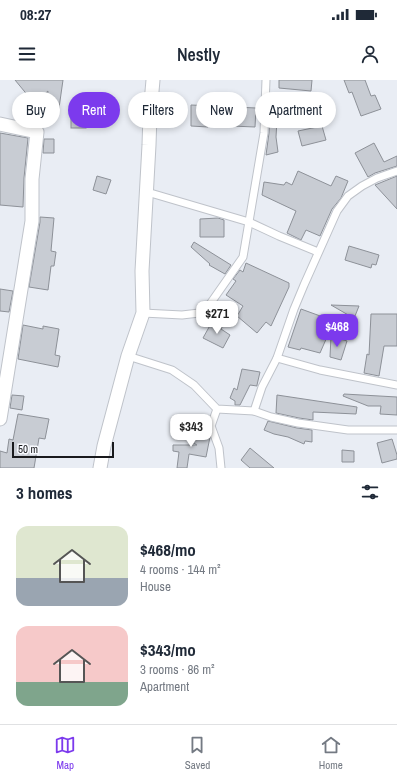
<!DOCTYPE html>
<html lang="en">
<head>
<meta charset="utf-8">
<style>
  :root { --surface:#fff; --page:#f6f6f7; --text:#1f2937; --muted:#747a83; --line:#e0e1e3; --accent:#7c3aed }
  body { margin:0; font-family:"Archivo Narrow",sans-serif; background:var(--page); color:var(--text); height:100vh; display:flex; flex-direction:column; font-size:15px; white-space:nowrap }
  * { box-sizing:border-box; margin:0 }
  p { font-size:13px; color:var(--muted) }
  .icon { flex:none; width:22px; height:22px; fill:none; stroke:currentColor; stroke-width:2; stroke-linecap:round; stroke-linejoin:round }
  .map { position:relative; height:388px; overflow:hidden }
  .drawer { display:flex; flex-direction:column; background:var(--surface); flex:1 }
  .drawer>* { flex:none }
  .banner { position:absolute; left:12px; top:12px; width:373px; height:36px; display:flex; gap:8px }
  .scale { position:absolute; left:12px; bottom:10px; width:102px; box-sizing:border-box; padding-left:4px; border:2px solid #191a1d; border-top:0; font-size:11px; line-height:14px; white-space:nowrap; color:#191a1d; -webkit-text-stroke:3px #f8faff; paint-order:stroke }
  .price { position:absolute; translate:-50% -34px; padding:0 9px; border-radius:8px; background:#fff; color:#222; font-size:13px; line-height:26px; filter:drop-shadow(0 1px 2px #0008) }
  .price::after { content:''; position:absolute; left:50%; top:24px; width:12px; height:9px; margin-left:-6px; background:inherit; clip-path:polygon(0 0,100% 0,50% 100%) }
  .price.selected { background:var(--accent); color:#fff }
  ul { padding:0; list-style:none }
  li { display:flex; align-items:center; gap:12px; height:100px; padding:0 16px }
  li span { display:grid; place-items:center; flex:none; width:112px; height:80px; border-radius:12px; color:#555 }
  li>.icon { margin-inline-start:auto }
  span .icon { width:48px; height:48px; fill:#fffc; stroke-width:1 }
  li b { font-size:17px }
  h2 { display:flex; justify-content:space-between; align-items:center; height:48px; padding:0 16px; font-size:17px }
  .pill { padding:0 14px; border-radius:18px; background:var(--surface); box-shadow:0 2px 6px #0003; font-size:14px; line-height:36px }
  .pill.selected { background:var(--accent); color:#fff }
  .status { display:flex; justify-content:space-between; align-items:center; height:28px; padding:0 20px; background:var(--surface); direction:ltr }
  .status svg { height:11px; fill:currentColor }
  header { display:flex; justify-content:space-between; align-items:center; height:52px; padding:0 16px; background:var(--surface); font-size:18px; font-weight:600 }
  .tabs { display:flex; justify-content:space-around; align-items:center; height:56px; border-top:1px solid var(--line); background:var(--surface); font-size:11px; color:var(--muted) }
  .tabs a { display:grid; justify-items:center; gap:2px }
  .tabs .selected { color:var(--accent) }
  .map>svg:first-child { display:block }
  .building { fill:#c8ccd3; stroke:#8d9198 }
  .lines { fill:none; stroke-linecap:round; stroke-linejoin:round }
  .lane-casing { stroke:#bfc3ca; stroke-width:9 }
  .street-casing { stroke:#bfc3ca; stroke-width:15 }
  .lane { stroke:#fff; stroke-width:7 }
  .street { stroke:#fff; stroke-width:13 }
</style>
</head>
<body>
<div class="status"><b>08:27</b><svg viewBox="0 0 49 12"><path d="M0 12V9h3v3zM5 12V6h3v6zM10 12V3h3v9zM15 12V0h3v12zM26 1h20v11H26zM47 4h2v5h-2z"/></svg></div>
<header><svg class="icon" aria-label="menu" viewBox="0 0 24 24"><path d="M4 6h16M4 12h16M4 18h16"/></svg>Nestly<svg class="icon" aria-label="person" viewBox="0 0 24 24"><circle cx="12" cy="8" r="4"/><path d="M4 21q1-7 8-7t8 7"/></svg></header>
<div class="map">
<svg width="397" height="388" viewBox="0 0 397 388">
  <rect width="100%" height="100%" fill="#e9edf4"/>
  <g class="building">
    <polygon points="15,0 63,0 58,35 45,34 48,11 34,23"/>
    <polygon points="279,0 312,0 311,11 279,8"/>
    <polygon points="344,0 365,0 371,16 375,15 381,29 361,36 352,12 349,13"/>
    <polygon points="191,25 256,28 255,47 208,45 208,47 191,46"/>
    <rect x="71" y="35" width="15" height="13"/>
    <polygon points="270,39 277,40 276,57 278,72 266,75 269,53"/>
    <polygon points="322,46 326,60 302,66 298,51"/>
    <polygon points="0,53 28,58 24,98 23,127 0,125"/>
    <polygon points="44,59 54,59 54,73 43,73"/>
    <polygon points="374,63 384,82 397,76 397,86 375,93 368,97 355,73"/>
    <polygon points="298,91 331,106 336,96 348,101 341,118 332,129 320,156 306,150 301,160 287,153 296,131 262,115 264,102 284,105 286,102 292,105"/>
    <polygon points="97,96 111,100 106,114 93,110"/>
    <polygon points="397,96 397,129 375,105"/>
    <polygon points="40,137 54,138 51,171 56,172 54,186 51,186 48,210 29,207 40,142"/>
    <polygon points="218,138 224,140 224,157 200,157 200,139"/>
    <polygon points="194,162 231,185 225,194 209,185 210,184 191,167"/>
    <polygon points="349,166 379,175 376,185 372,184 371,188 345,180"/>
    <polygon points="246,183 289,203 289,207 271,246 266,242 257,253 237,236 243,226 226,215 236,201 233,199 240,190 243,192"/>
    <polygon points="0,209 13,211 9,232 0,231"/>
    <polygon points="331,225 359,226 355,236 350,236"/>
    <polygon points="301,229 334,241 320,273 301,268 300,270 288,267"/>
    <polygon points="371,234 397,234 397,266 384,266 379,296 364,293 367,274 369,275"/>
    <polygon points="213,240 223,245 221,249 230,255 223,268 203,258"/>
    <polygon points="23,245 43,249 43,246 59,249 55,275 60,276 58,287 18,279"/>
    <polygon points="331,256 347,261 341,280 330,277"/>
    <polygon points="242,289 260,292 257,305 257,306 250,305 240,325 235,325 235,321 230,318 234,308 237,310"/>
    <polygon points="344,314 397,317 397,335 380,334 381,326 368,326 343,316"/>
    <polygon points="12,315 24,316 22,330 10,328"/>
    <polygon points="277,315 357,327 356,334 313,332 313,340 299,338 276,333"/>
    <polygon points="18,334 49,339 45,359 39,358 34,388 0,388 0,371 7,373 9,359 13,360"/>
    <polygon points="268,341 297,348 312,350 312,362 305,361 304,364 288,357 274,354 264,350"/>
    <polygon points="174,351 210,357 206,377 189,374 187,388 177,388 179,372 173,371 173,365 197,365 174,352"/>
    <polygon points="392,359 397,375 397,379 382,383 377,363"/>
    <polygon points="250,368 274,388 250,388 241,380"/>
    <polygon points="342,370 354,371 354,382 342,382"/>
  </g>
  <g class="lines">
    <defs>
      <g id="lane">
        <polyline points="147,112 249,142 279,156 318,172"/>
        <polyline points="143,233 182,235 199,233 210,224 243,177 264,53 266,0"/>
        <polyline points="128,276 172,290 194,305 217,329 254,331 271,337 298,343 348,350 397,350"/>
        <polyline points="277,278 320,290 397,305"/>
        <polyline points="217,329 211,346 219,368 221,388"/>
        <polyline points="254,331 262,307 277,278 294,229 304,205 337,131 348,116 362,106 377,98 397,91"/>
      </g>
      <g id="street">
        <polyline points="0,44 37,52 32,99 32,141 0,339"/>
        <polyline points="100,388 104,366 128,276 143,233 142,191 149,65 150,34 153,0"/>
      </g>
    </defs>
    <use href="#lane" class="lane-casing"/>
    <use href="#street" class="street-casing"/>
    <use href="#lane" class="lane"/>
    <use href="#street" class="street"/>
  </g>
</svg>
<div class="scale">50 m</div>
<b class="price" style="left:217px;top:255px">$271</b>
<b class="price selected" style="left:337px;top:268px">$468</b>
<b class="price" style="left:191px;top:368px">$343</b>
<div class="banner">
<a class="pill">Buy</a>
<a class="pill selected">Rent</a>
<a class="pill">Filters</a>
<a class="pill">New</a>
<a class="pill">Apartment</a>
</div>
</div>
<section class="drawer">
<h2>3 homes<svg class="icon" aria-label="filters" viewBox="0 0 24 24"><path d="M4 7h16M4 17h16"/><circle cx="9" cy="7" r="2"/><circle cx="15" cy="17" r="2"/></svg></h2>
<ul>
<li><span style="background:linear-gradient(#dfe7d0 65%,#9aa5b1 0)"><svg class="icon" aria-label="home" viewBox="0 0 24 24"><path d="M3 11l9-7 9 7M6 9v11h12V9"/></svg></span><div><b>$468/mo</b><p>4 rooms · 144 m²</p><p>House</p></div></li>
<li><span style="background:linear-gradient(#f6c9c9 70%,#7fa58c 0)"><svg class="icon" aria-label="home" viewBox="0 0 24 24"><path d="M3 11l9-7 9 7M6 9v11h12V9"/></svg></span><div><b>$343/mo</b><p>3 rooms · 86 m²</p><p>Apartment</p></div></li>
</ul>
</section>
<nav class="tabs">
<a class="selected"><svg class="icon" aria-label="map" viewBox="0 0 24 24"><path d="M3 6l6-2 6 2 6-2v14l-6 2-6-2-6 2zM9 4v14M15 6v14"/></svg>Map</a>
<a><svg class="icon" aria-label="saved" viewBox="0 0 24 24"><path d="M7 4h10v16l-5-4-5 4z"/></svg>Saved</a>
<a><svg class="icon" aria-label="home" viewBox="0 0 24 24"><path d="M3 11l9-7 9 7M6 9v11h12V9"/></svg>Home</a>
</nav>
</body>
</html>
